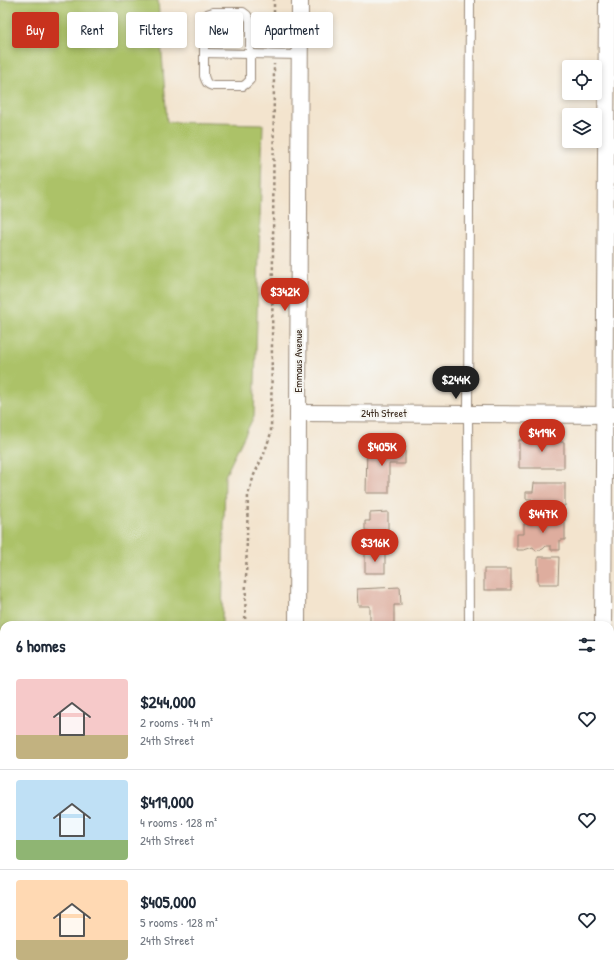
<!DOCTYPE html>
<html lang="en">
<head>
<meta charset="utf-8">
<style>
  :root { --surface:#fff; --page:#f6f6f7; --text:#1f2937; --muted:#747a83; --line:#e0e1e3; --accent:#c8321e }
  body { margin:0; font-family:"Patrick Hand",sans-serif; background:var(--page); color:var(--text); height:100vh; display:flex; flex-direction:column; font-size:15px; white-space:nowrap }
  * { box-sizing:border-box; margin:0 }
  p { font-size:13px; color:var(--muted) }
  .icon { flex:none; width:22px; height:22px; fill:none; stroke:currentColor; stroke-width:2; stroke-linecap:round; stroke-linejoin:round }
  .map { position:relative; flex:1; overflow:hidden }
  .side { position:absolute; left:0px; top:621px; width:614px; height:356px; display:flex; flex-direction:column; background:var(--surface); border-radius:12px 12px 0 0; box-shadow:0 2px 6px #0003 }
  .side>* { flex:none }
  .banner { position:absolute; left:12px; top:12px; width:400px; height:36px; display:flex; gap:8px }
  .buttons { position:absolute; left:562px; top:60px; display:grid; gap:8px }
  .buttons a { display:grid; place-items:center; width:40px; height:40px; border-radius:4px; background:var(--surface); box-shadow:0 2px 6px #0003; font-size:20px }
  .price { position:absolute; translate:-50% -34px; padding:0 9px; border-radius:14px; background:var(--accent); color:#fff; font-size:13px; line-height:26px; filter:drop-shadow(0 1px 2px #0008) }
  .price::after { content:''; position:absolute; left:50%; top:24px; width:12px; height:9px; margin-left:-6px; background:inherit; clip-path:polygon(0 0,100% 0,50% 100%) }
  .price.current { background:#222; color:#fff }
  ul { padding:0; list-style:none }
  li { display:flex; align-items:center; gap:12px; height:100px; padding:0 16px }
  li+li { border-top:1px solid var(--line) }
  li span { display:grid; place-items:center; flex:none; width:112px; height:80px; border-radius:4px; color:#555 }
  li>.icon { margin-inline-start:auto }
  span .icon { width:48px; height:48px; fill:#fffc; stroke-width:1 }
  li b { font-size:17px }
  h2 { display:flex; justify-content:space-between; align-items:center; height:48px; padding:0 16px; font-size:17px }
  .chip { padding:0 14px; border-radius:4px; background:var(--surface); box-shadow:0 2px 6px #0003; font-size:14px; line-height:36px }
  .chip.current { background:var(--accent); color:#fff }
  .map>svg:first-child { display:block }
  .green { fill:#acc267; stroke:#747642 }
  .building { fill:#dead9e }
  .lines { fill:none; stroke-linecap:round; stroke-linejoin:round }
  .lane-casing { stroke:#978776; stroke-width:10 }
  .street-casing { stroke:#978776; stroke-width:18 }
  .path { stroke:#978776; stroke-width:2.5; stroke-dasharray:3 3; stroke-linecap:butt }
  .lane { stroke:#fff; stroke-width:8 }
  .street { stroke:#fff; stroke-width:16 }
  .labels { text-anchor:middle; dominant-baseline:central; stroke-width:4; stroke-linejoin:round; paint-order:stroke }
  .street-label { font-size:11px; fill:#3b2a1e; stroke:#f6f6f2 }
</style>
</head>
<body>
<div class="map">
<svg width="614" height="977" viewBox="0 0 614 977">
  <rect width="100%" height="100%" fill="#f6f6f2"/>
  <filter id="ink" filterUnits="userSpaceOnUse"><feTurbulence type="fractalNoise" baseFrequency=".025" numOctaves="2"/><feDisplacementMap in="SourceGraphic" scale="8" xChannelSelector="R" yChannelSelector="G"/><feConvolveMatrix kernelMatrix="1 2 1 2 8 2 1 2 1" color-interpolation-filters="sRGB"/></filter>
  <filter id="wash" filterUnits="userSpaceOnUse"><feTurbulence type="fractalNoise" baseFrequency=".012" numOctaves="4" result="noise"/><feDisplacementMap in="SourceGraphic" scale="16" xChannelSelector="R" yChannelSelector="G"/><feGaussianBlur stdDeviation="0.9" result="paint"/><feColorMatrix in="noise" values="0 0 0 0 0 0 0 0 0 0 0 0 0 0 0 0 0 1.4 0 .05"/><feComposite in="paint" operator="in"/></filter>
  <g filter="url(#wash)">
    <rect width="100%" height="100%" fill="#f3e4ce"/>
    <g class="green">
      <polygon points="0,0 158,0 167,122 263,124 254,416 225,476 222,625 4,625 4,783 0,781"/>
      <polygon points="610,930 614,930 614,977 321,977 321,973 610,973"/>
    </g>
    <g id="blocks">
      <g class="building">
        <polygon points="538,434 555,434 555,442 564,442 564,468 519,468 519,440 538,440"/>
        <polygon points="367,447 405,447 405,464 389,464 389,493 366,493"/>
        <polygon points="534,483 565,483 565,506 532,505 532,499 526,499 526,492 533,492"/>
        <polygon points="388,512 388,533 381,533 381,537 369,537 369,531 365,530 365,521 370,521 370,513"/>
        <polygon points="537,516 565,516 565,540 560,540 560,550 551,550 551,546 546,546 543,549 536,551 533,547 524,550 517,550 517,534 524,534 524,524 533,524 533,522 537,522"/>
        <rect x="365" y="553" width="20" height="20"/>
        <polygon points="538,557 559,557 558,584 538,584"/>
        <rect x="484" y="569" width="27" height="21"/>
        <polygon points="400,587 401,605 394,605 394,625 370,625 370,606 358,606 357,589"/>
      </g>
    </g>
  </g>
  <g filter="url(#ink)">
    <use href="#blocks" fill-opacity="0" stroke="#978776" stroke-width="1"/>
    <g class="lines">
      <defs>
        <g id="lane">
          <path d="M 213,12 L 243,12 L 247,15 L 250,20 L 250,80 L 246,84 L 243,86 L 213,86 C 207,85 206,82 204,76 L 204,19 L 207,14 Z"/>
          <polyline points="204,53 300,55"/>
          <polyline points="469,625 468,414 470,0"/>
          <polyline points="610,720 614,720"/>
          <polyline points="610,757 614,757"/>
          <polyline points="610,805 614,805"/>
          <polyline points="610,854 614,854"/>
        </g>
        <g id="street">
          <polyline points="298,413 614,415"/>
          <polyline points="297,625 300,0"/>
          <polyline points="603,625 607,0"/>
          <polyline points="610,913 614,913"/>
          <polyline points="295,977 295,973"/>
          <polyline points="600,977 600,973"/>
        </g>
      </defs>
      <use href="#lane" class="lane-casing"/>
      <use href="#street" class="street-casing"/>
      <g class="path">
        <polyline points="274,43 274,0"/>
        <polyline points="245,625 247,536 248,495 254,475 264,454 271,433 273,253 274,64"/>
        <polyline points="267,973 267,977"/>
      </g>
      <use href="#lane" class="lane"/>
      <use href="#street" class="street"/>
    </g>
  </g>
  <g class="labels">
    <g class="street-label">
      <text transform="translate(298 361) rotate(-90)">Emmaus Avenue</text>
      <text x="384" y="413">24th Street</text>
    </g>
  </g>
</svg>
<div class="buttons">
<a><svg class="icon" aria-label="locate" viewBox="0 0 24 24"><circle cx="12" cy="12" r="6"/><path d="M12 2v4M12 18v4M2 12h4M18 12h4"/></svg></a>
<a><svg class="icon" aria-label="layers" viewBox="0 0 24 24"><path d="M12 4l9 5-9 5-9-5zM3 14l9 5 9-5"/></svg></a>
</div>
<b class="price" style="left:285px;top:312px">$342K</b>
<b class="price current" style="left:456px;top:400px">$244K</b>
<b class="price" style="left:542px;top:453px">$419K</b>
<b class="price" style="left:382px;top:467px">$405K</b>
<b class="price" style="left:543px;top:534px">$447K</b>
<b class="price" style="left:375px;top:563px">$316K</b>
<div class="banner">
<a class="chip current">Buy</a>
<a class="chip">Rent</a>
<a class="chip">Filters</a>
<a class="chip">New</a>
<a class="chip">Apartment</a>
</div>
<section class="side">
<h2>6 homes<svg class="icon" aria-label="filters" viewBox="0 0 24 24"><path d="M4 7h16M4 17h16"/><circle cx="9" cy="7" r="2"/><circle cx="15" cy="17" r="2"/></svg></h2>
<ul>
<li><span style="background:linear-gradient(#f6c9c9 70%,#c2b280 0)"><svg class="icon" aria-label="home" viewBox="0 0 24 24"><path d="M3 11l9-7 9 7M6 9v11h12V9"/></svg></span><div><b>$244,000</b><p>2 rooms · 74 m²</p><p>24th Street</p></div><svg class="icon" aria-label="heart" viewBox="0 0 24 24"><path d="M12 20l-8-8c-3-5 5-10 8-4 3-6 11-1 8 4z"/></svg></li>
<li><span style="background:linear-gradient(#bfe0f5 75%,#8fb573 0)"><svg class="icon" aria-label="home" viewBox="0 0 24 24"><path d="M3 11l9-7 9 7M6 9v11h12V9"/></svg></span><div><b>$419,000</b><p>4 rooms · 128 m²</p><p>24th Street</p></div><svg class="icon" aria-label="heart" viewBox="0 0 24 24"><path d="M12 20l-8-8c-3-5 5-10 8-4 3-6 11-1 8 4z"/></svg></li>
<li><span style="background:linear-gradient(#ffd9b3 75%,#c2b280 0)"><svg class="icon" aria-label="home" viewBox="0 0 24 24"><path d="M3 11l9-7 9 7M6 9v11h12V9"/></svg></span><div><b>$405,000</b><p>5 rooms · 128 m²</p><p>24th Street</p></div><svg class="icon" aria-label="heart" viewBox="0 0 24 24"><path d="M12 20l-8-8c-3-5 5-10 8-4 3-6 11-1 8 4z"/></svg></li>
</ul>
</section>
</div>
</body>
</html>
